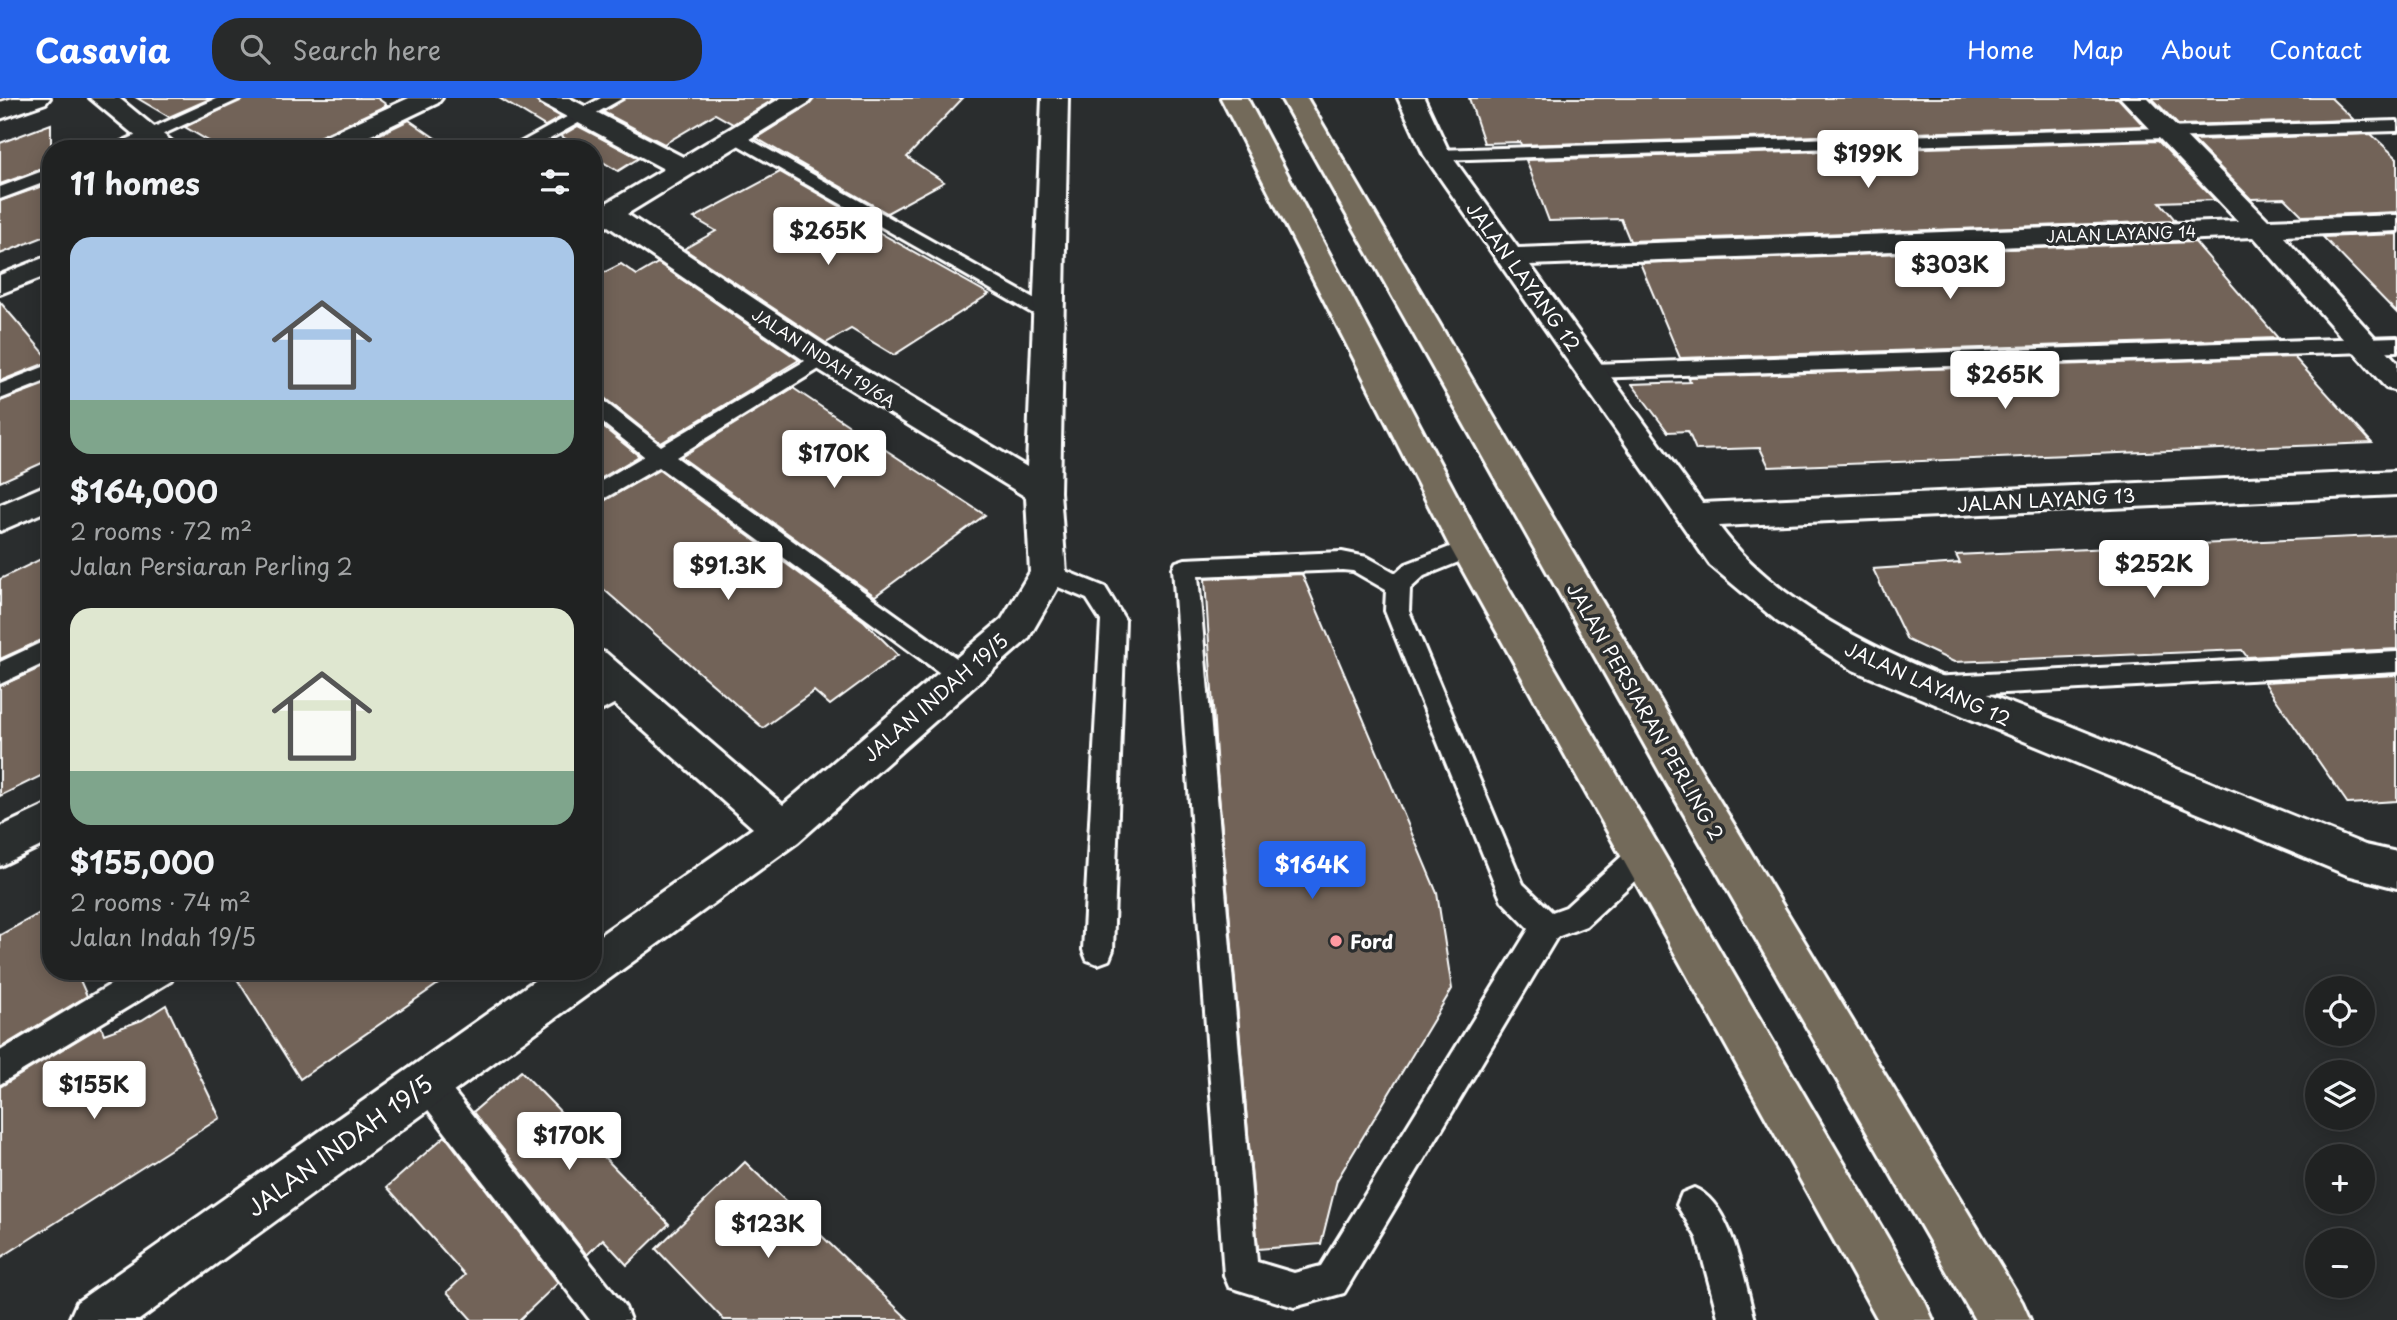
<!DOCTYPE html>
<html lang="en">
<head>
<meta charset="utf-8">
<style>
  :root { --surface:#202222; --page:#282a2a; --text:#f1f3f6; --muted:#a2a4a5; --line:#3d3f40; --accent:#2563eb }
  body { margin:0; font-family:"Playpen Sans",sans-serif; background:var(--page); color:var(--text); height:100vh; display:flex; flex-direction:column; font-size:26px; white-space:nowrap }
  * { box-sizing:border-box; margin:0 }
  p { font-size:23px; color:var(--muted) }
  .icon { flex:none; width:38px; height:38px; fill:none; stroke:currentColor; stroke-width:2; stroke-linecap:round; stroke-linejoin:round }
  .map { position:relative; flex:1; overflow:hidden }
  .panel { position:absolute; left:42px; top:42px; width:560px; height:840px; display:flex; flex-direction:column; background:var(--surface); border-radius:28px; box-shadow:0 4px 18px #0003,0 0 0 2px var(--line) }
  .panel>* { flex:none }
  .buttons { position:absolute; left:2305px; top:878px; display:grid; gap:14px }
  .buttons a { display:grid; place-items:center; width:70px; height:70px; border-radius:50%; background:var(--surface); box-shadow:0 4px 18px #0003,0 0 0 2px var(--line); font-size:35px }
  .price { position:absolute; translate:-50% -60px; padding:0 16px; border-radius:7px; background:#fff; color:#222; font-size:23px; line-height:46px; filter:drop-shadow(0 2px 4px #0008) }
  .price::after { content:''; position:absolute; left:50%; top:42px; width:21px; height:16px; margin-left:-10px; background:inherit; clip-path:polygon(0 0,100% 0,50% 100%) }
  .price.selected { background:var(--accent); color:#fff }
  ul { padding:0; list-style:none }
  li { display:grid; align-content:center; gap:14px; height:371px; padding:0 28px }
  li span { display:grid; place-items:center; height:217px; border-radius:21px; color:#555 }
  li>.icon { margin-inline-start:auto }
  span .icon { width:126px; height:126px; fill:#fffc; stroke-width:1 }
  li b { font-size:30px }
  h2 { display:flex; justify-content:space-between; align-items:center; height:84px; padding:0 28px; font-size:30px }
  header { display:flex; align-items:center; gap:42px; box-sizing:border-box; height:98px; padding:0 35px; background:var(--accent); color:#fff }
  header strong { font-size:33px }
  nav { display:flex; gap:38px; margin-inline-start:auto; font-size:24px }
  .search { width:490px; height:63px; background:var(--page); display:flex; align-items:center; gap:18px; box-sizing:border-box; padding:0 24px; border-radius:28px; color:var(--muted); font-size:26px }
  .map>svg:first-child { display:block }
  .building { fill:#726458; stroke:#fff; stroke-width:2 }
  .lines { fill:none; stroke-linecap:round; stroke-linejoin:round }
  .lane-casing { stroke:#fff; stroke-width:6 }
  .street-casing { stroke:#fff; stroke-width:6 }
  .primary-casing { stroke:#fff; stroke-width:6 }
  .lane { fill:#2a2d2e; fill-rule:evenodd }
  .street { fill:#2a2d2e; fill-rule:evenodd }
  .primary { fill:#736b5a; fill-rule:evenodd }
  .poi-dot { fill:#ff9aa2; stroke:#2a2d2e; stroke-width:2.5 }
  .labels { text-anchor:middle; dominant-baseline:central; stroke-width:7; stroke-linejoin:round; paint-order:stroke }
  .far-street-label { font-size:16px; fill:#fff; stroke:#2a2d2e }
  .street-label { font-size:19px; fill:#fff; stroke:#2a2d2e }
  .poi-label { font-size:19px; font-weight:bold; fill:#fff; stroke:#2a2d2e; text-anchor:start }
  .near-street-label { font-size:23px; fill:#fff; stroke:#2a2d2e }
</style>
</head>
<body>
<header>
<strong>Casavia</strong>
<div class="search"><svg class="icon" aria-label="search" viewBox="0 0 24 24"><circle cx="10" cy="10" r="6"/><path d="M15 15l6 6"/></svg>Search here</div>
<nav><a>Home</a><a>Map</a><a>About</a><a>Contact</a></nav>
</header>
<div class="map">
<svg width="2397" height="1222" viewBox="0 0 2397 1222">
  <rect width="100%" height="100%" fill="#2a2d2e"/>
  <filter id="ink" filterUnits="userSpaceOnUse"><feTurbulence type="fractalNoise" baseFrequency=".0143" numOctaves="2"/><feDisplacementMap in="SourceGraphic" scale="14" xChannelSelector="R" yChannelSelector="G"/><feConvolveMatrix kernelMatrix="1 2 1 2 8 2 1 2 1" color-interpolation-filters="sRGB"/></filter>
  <g filter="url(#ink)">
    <g class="building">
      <polygon points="137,0 212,0 169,19"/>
      <polygon points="244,0 377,0 387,7 310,43 305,51 222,51 185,29"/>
      <polygon points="499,0 534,0 540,7 561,19 545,28"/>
      <polygon points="625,0 776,0 733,26 715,16 664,46 603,14"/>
      <polygon points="815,0 963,0 907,59 944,84 887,115 756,40 809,7"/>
      <polygon points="1469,0 2118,0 2144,28 1521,47 1520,44 1484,45"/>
      <polygon points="2152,0 2331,0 2354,22 2178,27"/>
      <polygon points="409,22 451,51 349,51"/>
      <polygon points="51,26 51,68 0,86 0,45"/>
      <polygon points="578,28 639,60 618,73 593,58 593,51 582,51 561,38"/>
      <polygon points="2371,36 2397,60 2397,114 2303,118 2285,100 2251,101 2193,42"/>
      <polygon points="2158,43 2215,102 2160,104 2176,123 1630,143 1621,121 1549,123 1526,62"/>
      <polygon points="780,74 869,125 866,127 989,196 894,257 851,231 826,245 684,151 716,133 694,120"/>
      <polygon points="51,85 51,136 0,156 0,103"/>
      <polygon points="2397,136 2397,215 2323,139"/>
      <polygon points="2195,144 2278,240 1680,260 1640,165"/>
      <polygon points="658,165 799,262 661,345 603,299 593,297 593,180 621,166 637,177"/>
      <polygon points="0,204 51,263 0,283"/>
      <polygon points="2294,259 2372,345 1769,369 1760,350 1696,352 1688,333 1668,334 1632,286 1690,284 1688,279"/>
      <polygon points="51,284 51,361 0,384 0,303"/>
      <polygon points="793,290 866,339 985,417 875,498 681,359"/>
      <polygon points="593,321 639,358 593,385"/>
      <polygon points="659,372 864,523 898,557 830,607 814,593 763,630 593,482 593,409"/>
      <polygon points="2397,437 2397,551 2247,559 2242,552 1954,564 1907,542 1873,471 1960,465 1956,457"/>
      <polygon points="51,456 51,538 0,561 0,481"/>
      <polygon points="1302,476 1437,795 1452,891 1337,1082 1321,1146 1258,1151 1217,673 1205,481"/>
      <polygon points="51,565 51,673 0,698 0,588"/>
      <polygon points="2397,577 2397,703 2348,706 2264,584"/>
      <polygon points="51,809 51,873 76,873 87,898 0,950 0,837"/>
      <polygon points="232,873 457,873 300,981"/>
      <polygon points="166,907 220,1020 0,1160 0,989 101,928 104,936 142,922"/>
      <polygon points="521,973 669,1126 627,1167 603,1141 587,1157 473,1014"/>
      <polygon points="445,1038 558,1185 519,1222 472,1222 447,1194 465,1177 387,1089"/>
      <polygon points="745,1064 909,1222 724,1222 656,1151"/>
    </g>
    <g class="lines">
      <defs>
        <g id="lane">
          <polygon points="218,0 242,0 131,51 106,51"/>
          <polygon points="601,0 623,0 532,51 509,51"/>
          <polygon points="2397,23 2397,33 1437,62 1428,57 1437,52"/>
          <polygon points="737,34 1053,211 1056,215 1046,221 1039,219 731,43 728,39"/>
          <polygon points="51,70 51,82 0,101 0,89"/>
          <polygon points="2397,239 2397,253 1592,280 1581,273 1592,266"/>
          <polygon points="822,253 833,260 829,265 676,359 969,569 973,576 969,583 960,586 951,583 659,369 593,407 593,388 644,358 593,317 593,299 601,301 661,348"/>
          <polygon points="51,266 51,281 0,301 0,286"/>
          <path d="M 1468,442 L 1476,445 L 1480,451 L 1476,457 L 1424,478 L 1410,491 L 1409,513 L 1523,786 L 1552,814 L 1566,809 L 1633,748 L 1643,745 L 1653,748 L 1657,757 L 1653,766 L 1586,828 L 1557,839 L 1344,1195 L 1294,1209 L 1229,1189 L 1224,1177 L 1173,470 L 1176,464 L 1185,461 L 1342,454 L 1367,459 L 1396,475 L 1406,466 ZM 1342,472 L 1353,473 L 1386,492 L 1385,513 L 1498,794 L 1502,803 L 1529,831 L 1321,1168 L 1294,1175 L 1257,1164 L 1198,478 Z"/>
          <polygon points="1048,466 1105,489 1125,522 1113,852 1109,862 1098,866 1087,862 1083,852 1101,523 1087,501 1039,481 1036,475 1039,469"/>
          <polygon points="51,540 51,562 0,586 0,564"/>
          <polygon points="2397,554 2397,574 1931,599 1922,596 1918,589 1922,582 1931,579"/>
          <polygon points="620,581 629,584 633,591 629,598 593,617 593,594"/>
          <polygon points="133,873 175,873 171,883 0,986 0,953"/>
          <polygon points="427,970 438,974 625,1209 630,1222 590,1222 416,996 411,985 416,974"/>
          <path d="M 1694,1090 C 1733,1106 1744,1184 1755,1222 L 1719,1222 L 1697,1140 L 1677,1107 L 1682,1095 Z"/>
        </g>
        <g id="street">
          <polygon points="13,0 50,0 46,5 0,21 0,4"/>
          <polygon points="90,0 119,0 181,51 151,51"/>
          <polygon points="409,0 442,0 438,5 342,51 307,51 311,45"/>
          <polygon points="537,0 569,0 683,59 781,0 812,0 808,5 627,116 833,253 1027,369 1042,0 1068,0 1060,394 1066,475 1028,541 798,744 139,1222 69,1222 77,1204 548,873 593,873 593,842 753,730 593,587 593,551 606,555 783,707 1002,521 1030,474 1026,399 811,267 608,128 593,133 593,113 664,71 541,5"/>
          <path d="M 1398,0 L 1424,0 L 1450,56 L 1518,150 L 2238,123 L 2121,0 L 2148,0 L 2268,122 L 2397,117 L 2397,133 L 2283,138 L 2397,264 L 2397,293 L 2386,290 L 2254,139 L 1530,167 L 1702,405 L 2397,373 L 2397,397 L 1719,428 C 1797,535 1957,583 2075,630 C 2172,669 2269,708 2365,747 L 2397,754 L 2397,790 L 2347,777 L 1853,572 L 1778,524 L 1710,467 L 1424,57 Z"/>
          <polygon points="51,157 51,176 0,196 0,177"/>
          <polygon points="51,385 51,411 0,433 0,407"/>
          <polygon points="51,705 51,743 0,768 0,729"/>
        </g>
        <g id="primary">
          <polygon points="1221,0 1247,0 1484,449 1925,1204 1933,1222 1878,1222 1451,451"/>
          <polygon points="1281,0 1307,0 1690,654 2022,1204 2030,1222 1975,1222 1662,678"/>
        </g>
      </defs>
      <use href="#lane" class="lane-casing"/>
      <use href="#street" class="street-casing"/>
      <use href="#primary" class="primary-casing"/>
      <use href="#lane" class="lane"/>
      <use href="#street" class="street"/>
      <use href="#primary" class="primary"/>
    </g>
  </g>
  <circle class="poi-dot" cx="1336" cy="843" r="7"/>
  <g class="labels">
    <g class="far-street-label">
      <text transform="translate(2121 135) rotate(-2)">JALAN LAYANG 14</text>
      <text transform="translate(824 259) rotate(33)">JALAN INDAH 19/6A</text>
    </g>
    <g class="street-label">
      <text transform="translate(1524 178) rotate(54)">JALAN LAYANG 12</text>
      <text transform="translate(2046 401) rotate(-3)">JALAN LAYANG 13</text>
      <text transform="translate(1928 585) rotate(24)">JALAN LAYANG 12</text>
      <text transform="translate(935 599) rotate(-41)">JALAN INDAH 19/5</text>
      <text transform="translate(1646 613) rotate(60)">JALAN PERSIARAN PERLING 2</text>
    </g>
    <g class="poi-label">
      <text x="1350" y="843">Ford</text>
    </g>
    <g class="near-street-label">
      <text transform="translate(339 1047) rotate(-36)">JALAN INDAH 19/5</text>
    </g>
  </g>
</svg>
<div class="buttons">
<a><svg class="icon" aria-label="locate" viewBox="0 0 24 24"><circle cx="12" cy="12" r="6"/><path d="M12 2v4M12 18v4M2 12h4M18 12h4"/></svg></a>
<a><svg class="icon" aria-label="layers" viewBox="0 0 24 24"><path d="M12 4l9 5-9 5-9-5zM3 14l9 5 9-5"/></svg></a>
<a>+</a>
<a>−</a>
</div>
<b class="price" style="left:1868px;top:92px">$199K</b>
<b class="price" style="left:828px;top:169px">$265K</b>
<b class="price" style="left:1950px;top:203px">$303K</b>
<b class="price" style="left:2005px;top:313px">$265K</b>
<b class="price" style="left:834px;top:392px">$170K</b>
<b class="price" style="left:2154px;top:502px">$252K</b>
<b class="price" style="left:728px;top:504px">$91.3K</b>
<b class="price selected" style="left:1312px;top:803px">$164K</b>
<b class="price" style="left:94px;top:1023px">$155K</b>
<b class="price" style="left:569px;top:1074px">$170K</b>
<b class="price" style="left:768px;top:1162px">$123K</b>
<section class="panel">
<h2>11 homes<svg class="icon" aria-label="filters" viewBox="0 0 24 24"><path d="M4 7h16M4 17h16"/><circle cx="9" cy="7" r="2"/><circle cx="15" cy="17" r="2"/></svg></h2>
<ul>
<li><span style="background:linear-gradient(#a9c7e8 75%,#7fa58c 0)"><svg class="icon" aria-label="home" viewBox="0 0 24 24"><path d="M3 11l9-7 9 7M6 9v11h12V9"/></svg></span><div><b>$164,000</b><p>2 rooms · 72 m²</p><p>Jalan Persiaran Perling 2</p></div></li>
<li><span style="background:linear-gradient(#dfe7d0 75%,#7fa58c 0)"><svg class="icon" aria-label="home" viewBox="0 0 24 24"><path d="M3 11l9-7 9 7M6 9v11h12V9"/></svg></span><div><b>$155,000</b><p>2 rooms · 74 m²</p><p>Jalan Indah 19/5</p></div></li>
</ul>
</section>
</div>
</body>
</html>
